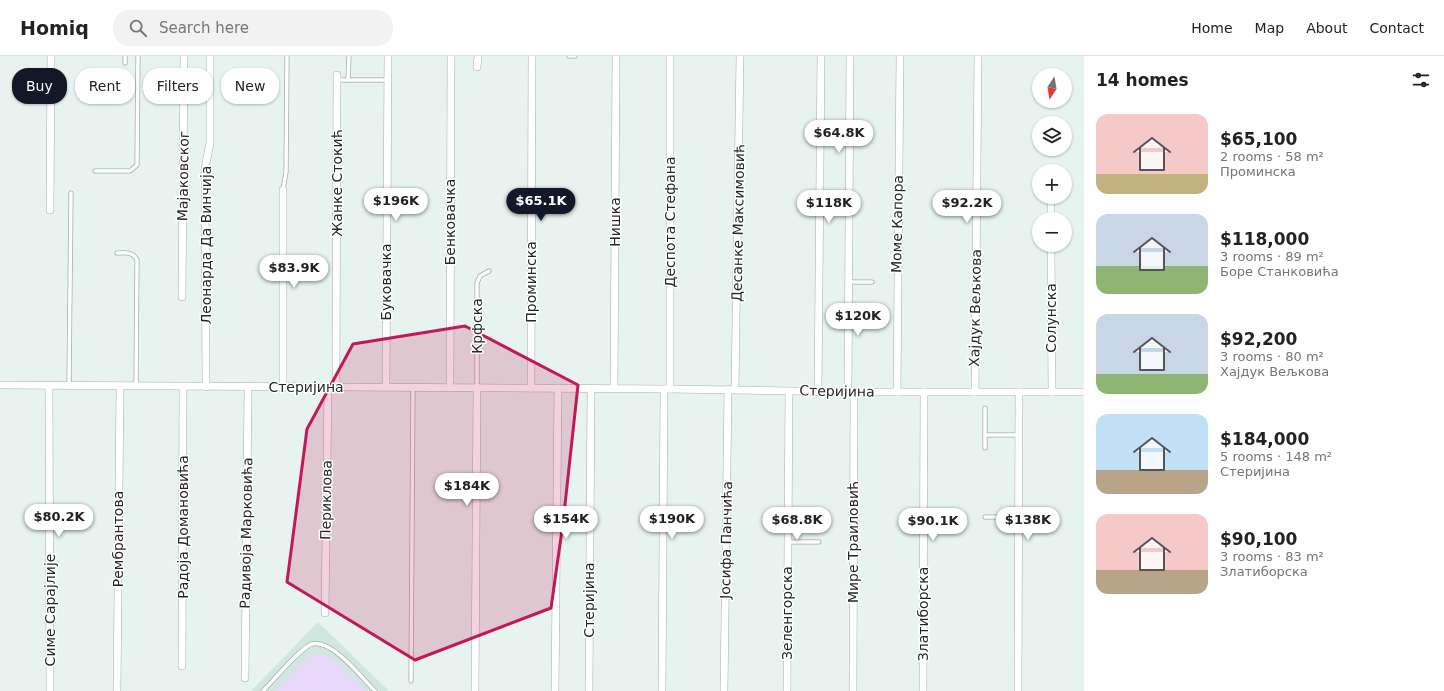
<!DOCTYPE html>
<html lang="en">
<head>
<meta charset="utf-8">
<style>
  :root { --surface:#fff; --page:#f2f2f2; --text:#222; --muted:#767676; --line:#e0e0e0; --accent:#111827 }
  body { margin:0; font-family:"DejaVu Sans",sans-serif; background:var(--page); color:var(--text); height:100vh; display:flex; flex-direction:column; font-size:15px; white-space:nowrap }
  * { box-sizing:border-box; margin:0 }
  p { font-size:13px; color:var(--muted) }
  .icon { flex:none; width:22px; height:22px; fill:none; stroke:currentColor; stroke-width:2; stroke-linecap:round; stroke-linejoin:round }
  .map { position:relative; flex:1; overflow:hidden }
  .side { display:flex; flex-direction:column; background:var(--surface); width:360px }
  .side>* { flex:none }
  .hud { position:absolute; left:12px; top:12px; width:380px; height:36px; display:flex; gap:8px }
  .needle { width:26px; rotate:192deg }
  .buttons { position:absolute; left:1032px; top:12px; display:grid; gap:8px }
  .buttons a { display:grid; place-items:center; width:40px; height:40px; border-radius:50%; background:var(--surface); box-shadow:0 1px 3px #0004; font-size:20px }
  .price { position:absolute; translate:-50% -34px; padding:0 9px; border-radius:14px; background:#fff; color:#222; font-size:13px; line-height:26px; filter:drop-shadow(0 1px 2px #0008) }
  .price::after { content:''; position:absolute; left:50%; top:24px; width:12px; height:9px; margin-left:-6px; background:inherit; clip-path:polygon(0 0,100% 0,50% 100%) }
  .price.on { background:var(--accent); color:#fff }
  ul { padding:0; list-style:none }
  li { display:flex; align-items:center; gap:12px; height:100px; padding:0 12px }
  li span { display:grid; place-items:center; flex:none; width:112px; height:80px; border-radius:12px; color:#555 }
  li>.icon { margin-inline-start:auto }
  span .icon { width:48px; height:48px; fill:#fffc; stroke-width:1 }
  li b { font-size:17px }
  h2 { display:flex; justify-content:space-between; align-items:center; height:48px; padding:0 12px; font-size:17px }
  .pill { padding:0 14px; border-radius:16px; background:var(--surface); box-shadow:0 1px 3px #0004; font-size:14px; line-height:36px }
  .pill.on { background:var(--accent); color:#fff }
  header { display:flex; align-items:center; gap:24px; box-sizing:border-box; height:56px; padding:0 20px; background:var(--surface); border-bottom:1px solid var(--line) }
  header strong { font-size:19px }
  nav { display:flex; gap:22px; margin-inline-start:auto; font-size:14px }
  .search { width:280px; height:36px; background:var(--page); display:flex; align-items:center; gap:10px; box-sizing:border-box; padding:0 14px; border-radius:16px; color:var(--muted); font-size:15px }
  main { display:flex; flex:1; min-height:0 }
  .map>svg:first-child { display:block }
  .built { fill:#d1e6df }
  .green { fill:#e8d9fa }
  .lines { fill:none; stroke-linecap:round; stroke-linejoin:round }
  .lane-casing { stroke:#a3aeaa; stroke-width:5 }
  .street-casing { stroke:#a3aeaa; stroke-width:8 }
  .lane { stroke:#fff; stroke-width:3.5 }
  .street { stroke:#fff; stroke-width:7 }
  .marked { fill:#c2185b; fill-opacity:0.2; stroke:#c2185b; stroke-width:3; stroke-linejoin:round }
  .labels { text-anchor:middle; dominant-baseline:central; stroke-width:3; stroke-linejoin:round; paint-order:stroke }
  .street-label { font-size:14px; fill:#232726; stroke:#fff }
</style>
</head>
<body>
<header>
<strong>Homiq</strong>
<div class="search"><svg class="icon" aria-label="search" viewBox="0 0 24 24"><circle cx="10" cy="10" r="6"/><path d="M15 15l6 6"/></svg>Search here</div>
<nav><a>Home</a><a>Map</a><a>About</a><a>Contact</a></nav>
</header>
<main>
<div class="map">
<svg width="1084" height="635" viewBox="0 0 1084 635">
  <rect width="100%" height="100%" fill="#e6f3ee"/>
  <polygon class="built" points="318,566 389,635 251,635"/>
  <polygon class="green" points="314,598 326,599 333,603 366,635 275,635 308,602"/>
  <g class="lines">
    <defs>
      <g id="lane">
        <polyline points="569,0 575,0"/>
        <polyline points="125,7 125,0"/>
        <polyline points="337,24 388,24"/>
        <polyline points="348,24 349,0"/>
        <polyline points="95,115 130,115 137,109 138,0"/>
        <polyline points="283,134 286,116 287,0"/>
        <path d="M 117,197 C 124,197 133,195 137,204 L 136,330"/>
        <polyline points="849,226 872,226"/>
        <polyline points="69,329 71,137"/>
        <polyline points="477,331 477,227 480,220 489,215"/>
        <polyline points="985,379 985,352"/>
        <polyline points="985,392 985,379 1019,379"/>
        <polyline points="985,461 1018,461"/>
        <polyline points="789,486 819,486"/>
        <polyline points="411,625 413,331"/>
        <path d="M 263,635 C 273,625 300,592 312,588 C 332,583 362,622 375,635"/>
      </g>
      <g id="street">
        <polyline points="477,11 478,0"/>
        <polyline points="283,134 283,332"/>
        <polyline points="1051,141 1051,163"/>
        <polyline points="50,154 51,0"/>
        <polyline points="1051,189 1052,336"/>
        <polyline points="182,241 184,0"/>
        <polyline points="0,329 670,333 854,336 1084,336"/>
        <polyline points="49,330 50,635"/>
        <polyline points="206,331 205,113 210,87 210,0"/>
        <polyline points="336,331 337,19"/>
        <polyline points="386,331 388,0"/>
        <polyline points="450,331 451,0"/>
        <polyline points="531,332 532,0"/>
        <polyline points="614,333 616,0"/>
        <polyline points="670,333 670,0"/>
        <polyline points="735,333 740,0"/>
        <polyline points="818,336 821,0"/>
        <polyline points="848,336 850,0"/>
        <polyline points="897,336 900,0"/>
        <polyline points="975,336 978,0"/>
        <polyline points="325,557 328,331"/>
        <polyline points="182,610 183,331"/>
        <polyline points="245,622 248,332"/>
        <polyline points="117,635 120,330"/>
        <polyline points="475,635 477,331"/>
        <polyline points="555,635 558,332"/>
        <polyline points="589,635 591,332"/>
        <polyline points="662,635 664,333"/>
        <polyline points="724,635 728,333"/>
        <polyline points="787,635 789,335"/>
        <polyline points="853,635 854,336"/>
        <polyline points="923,635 924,336"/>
        <polyline points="1018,635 1019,336"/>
      </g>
    </defs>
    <use href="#lane" class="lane-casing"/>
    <use href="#street" class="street-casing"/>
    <use href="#lane" class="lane"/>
    <use href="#street" class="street"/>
  </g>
  <path class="marked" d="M 465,270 L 578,329 L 563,467 L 551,552 L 415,604 L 287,526 L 307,373 L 353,288 Z"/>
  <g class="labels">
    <g class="street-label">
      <text transform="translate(183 120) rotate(-89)">Мајаковског</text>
      <text transform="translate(337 127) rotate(-90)">Жанке Стокић</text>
      <text transform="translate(450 166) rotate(-90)">Бенковачка</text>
      <text transform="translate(615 166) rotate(-90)">Нишка</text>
      <text transform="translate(670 166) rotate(-90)">Деспота Стефана</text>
      <text transform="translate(738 167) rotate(-89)">Десанке Максимовић</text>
      <text transform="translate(897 168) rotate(-89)">Моме Капора</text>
      <text transform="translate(206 189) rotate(-90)">Леонарда Да Винчија</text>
      <text transform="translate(386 226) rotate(-90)">Буковачка</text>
      <text transform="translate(531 226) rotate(-90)">Проминска</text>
      <text transform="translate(975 252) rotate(-89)">Хајдук Вељкова</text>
      <text transform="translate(1051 262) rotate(-90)">Солунска</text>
      <text transform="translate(477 270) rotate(-90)">Крфска</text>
      <text x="306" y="331">Стеријина</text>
      <text transform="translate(837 335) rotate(1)">Стеријина</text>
      <text transform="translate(326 444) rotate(-89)">Периклова</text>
      <text transform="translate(183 471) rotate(-90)">Радоја Домановића</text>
      <text transform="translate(246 477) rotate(-89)">Радивоја Марковића</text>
      <text transform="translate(118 483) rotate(-90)">Рембрантова</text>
      <text transform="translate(726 484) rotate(-89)">Јосифа Панчића</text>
      <text transform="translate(853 486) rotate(-90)">Мире Траиловић</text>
      <text transform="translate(589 544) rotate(-90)">Стеријина</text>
      <text transform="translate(50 554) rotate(-90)">Симе Сарајлије</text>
      <text transform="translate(787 557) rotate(-90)">Зеленгорска</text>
      <text transform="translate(923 558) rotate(-90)">Златиборска</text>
    </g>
  </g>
</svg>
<div class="buttons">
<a><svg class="needle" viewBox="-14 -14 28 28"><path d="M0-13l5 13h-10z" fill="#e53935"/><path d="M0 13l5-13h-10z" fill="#767676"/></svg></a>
<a><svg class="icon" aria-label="layers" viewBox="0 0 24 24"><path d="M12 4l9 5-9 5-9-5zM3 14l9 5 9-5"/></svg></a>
<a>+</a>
<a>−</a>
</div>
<b class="price" style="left:839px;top:98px">$64.8K</b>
<b class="price" style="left:396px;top:166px">$196K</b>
<b class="price on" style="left:541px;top:166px">$65.1K</b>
<b class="price" style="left:829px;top:168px">$118K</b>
<b class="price" style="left:967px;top:168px">$92.2K</b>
<b class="price" style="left:294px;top:233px">$83.9K</b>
<b class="price" style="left:858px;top:281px">$120K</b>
<b class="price" style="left:467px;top:451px">$184K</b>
<b class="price" style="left:59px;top:482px">$80.2K</b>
<b class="price" style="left:566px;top:484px">$154K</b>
<b class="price" style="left:672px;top:484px">$190K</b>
<b class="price" style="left:797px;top:485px">$68.8K</b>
<b class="price" style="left:1028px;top:485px">$138K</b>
<b class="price" style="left:933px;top:486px">$90.1K</b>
<div class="hud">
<a class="pill on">Buy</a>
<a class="pill">Rent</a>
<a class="pill">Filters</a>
<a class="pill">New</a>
</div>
</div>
<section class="side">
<h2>14 homes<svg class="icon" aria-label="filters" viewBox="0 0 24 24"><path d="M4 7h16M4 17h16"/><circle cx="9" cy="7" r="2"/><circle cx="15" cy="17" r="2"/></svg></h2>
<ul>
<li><span style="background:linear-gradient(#f6c9c9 75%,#c2b280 0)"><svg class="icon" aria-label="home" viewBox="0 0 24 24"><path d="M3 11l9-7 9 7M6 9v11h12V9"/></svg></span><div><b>$65,100</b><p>2 rooms · 58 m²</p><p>Проминска</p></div></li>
<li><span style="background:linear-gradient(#c9d6e8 65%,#8fb573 0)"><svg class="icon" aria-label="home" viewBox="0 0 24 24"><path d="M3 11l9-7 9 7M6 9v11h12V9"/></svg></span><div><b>$118,000</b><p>3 rooms · 89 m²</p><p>Боре Станковића</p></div></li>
<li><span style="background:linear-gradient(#c9d6e8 75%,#8fb573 0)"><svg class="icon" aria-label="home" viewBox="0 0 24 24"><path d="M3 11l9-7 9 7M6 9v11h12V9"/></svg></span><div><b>$92,200</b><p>3 rooms · 80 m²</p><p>Хајдук Вељкова</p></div></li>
<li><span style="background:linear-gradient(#bfe0f5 70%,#b9a48a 0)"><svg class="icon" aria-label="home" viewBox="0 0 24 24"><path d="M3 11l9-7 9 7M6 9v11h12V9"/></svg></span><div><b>$184,000</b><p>5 rooms · 148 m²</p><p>Стеријина</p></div></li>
<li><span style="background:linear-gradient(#f6c9c9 70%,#b9a48a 0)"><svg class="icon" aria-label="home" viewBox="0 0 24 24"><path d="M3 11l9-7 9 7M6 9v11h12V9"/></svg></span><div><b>$90,100</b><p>3 rooms · 83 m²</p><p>Златиборска</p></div></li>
</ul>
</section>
</main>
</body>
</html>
